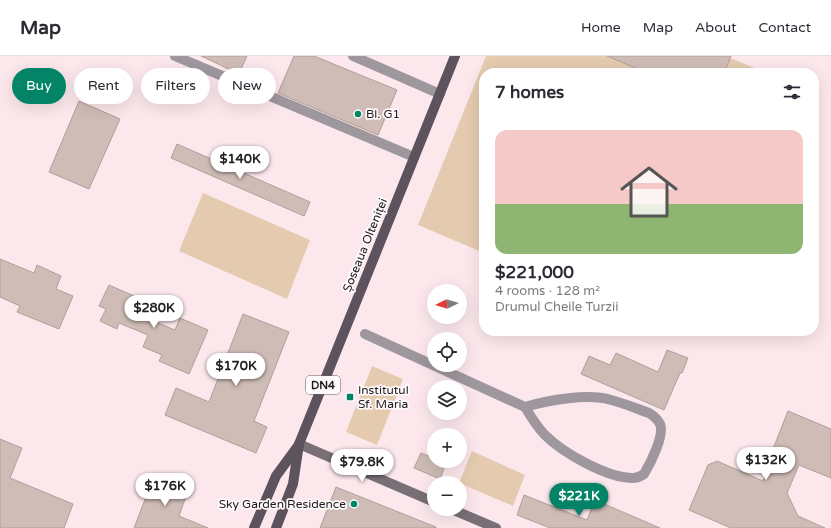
<!DOCTYPE html>
<html lang="en">
<head>
<meta charset="utf-8">
<style>
  :root { --surface:#fff; --page:#f7f7f7; --text:#2b2b33; --muted:#7c7c81; --line:#e1e1e2; --accent:#048466 }
  body { margin:0; font-family:"Varela Round",sans-serif; background:var(--page); color:var(--text); height:100vh; display:flex; flex-direction:column; font-size:15px; white-space:nowrap }
  * { box-sizing:border-box; margin:0 }
  p { font-size:13px; color:var(--muted) }
  .icon { flex:none; width:22px; height:22px; fill:none; stroke:currentColor; stroke-width:2; stroke-linecap:round; stroke-linejoin:round }
  .map { position:relative; flex:1; overflow:hidden }
  .sheet { position:absolute; left:479px; top:12px; width:340px; height:268px; display:flex; flex-direction:column; background:var(--surface); border-radius:16px; box-shadow:0 4px 16px #0002 }
  .sheet>* { flex:none }
  .banner { position:absolute; left:12px; top:12px; width:380px; height:36px; display:flex; gap:8px }
  .needle { width:26px; rotate:265deg }
  .controls { position:absolute; left:427px; top:228px; display:grid; gap:8px }
  .controls a { display:grid; place-items:center; width:40px; height:40px; border-radius:50%; background:var(--surface); box-shadow:0 4px 16px #0002; font-size:20px }
  .price { position:absolute; translate:-50% -34px; padding:0 9px; border-radius:14px; background:#fff; color:#222; font-size:13px; line-height:26px; filter:drop-shadow(0 1px 2px #0008) }
  .price::after { content:''; position:absolute; left:50%; top:24px; width:12px; height:9px; margin-left:-6px; background:inherit; clip-path:polygon(0 0,100% 0,50% 100%) }
  .price.on { background:var(--accent); color:#fff }
  ul { padding:0; list-style:none }
  li { display:grid; align-content:center; gap:8px; height:212px; padding:0 16px }
  li span { display:grid; place-items:center; height:124px; border-radius:12px; color:#555 }
  li>.icon { margin-inline-start:auto }
  span .icon { width:72px; height:72px; fill:#fffc; stroke-width:1 }
  li b { font-size:17px }
  h2 { display:flex; justify-content:space-between; align-items:center; height:48px; padding:0 16px; font-size:17px }
  .pill { padding:0 14px; border-radius:18px; background:var(--surface); box-shadow:0 4px 16px #0002; font-size:14px; line-height:36px }
  .pill.on { background:var(--accent); color:#fff }
  header { display:flex; align-items:center; gap:24px; box-sizing:border-box; height:56px; padding:0 20px; background:var(--surface); border-bottom:1px solid var(--line) }
  header strong { font-size:19px }
  nav { display:flex; gap:22px; margin-inline-start:auto; font-size:14px }
  .map>svg:first-child { display:block }
  .green { fill:#e4cbb0 }
  .building { fill:#cfbcb6; stroke:#b19e99 }
  .lines { fill:none; stroke-linecap:round; stroke-linejoin:round }
  .street { stroke:#9e989e; stroke-width:10 }
  .secondary { stroke:#786f77; stroke-width:10 }
  .primary { stroke:#5d535c; stroke-width:10 }
  .poi-dot { fill:#048466; stroke:#fefafb; stroke-width:1.5 }
  .labels { text-anchor:middle; dominant-baseline:central; stroke-width:3.5; stroke-linejoin:round; paint-order:stroke }
  .shield { fill:#fefafb; stroke:#635c5e; stroke-width:1 }
  .shield-label { font-size:11px; font-weight:bold; fill:#20191b }
  .poi-label { font-size:12px; fill:#20191b; stroke:#fefafb; text-anchor:start }
  .street-label { font-size:12px; fill:#20191b; stroke:#fefafb }
</style>
</head>
<body>
<header>
<strong>Map</strong>
<nav><a>Home</a><a>Map</a><a>About</a><a>Contact</a></nav>
</header>
<div class="map">
<svg width="831" height="472" viewBox="0 0 831 472">
  <rect width="100%" height="100%" fill="#fce8ec"/>
  <g class="green">
    <polygon points="486,0 632,0 628,9 647,17 484,17 484,197 418,169"/>
    <polygon points="730,2 767,17 724,17"/>
    <polygon points="203,137 310,184 287,243 179,195"/>
    <polygon points="372,310 403,323 377,389 346,376"/>
    <polygon points="472,395 525,419 513,450 459,427"/>
  </g>
  <g class="building">
    <polygon points="201,0 247,0 239,18"/>
    <polygon points="294,0 314,0 397,34 378,79 278,37"/>
    <polygon points="607,0 731,0 724,17 647,17"/>
    <polygon points="79,45 120,63 89,133 49,116"/>
    <polygon points="177,88 310,146 304,160 171,102"/>
    <polygon points="0,203 34,217 37,209 61,220 56,233 73,240 59,273 17,256 20,250 0,241"/>
    <polygon points="109,229 150,247 144,261 175,274 180,262 208,274 189,318 159,305 162,299 143,291 148,279 119,267 117,273 100,265 106,253 99,250"/>
    <polygon points="243,258 289,276 254,365 267,371 256,397 165,359 176,332 209,346"/>
    <polygon points="667,294 688,302 682,317 680,317 664,354 581,318 589,300 610,309 616,297 658,316"/>
    <polygon points="788,355 831,373 831,422 799,409 787,437 798,460 825,472 731,472 689,454 708,409 717,405 763,425 774,399 771,398"/>
    <polygon points="0,383 22,392 10,422 73,448 64,472 0,472"/>
    <polygon points="421,397 434,402 434,405 442,405 446,407 440,423 414,412"/>
    <polygon points="167,421 181,427 185,434 185,443 179,460 208,472 134,472 151,428 158,423"/>
    <polygon points="336,431 436,471 436,472 320,472"/>
    <polygon points="524,439 587,464 595,444 660,472 550,472 517,459"/>
  </g>
  <g class="lines">
    <g class="street">
      <polyline points="175,0 414,101"/>
      <polyline points="353,0 440,38"/>
      <path d="M 365,278 L 525,351 C 531,361 537,371 545,379 C 563,397 607,422 633,422 C 637,422 641,420 644,418 C 650,408 665,379 660,368 C 658,364 654,360 649,357 C 637,353 624,347 611,344 C 589,337 548,344 525,351"/>
    </g>
    <g class="secondary">
      <polyline points="299,388 434,446"/>
      <polyline points="451,453 496,472"/>
    </g>
    <g class="primary">
      <polyline points="254,472 276,420 298,390"/>
      <polyline points="276,472 293,428 299,388 455,0"/>
    </g>
  </g>
  <g class="poi-dot">
    <circle cx="358" cy="58" r="4"/>
    <rect x="346" y="337" width="8" height="8" rx="2"/>
    <circle cx="354" cy="448" r="4"/>
  </g>
  <g class="labels">
    <rect class="shield" x="306" y="320" width="34" height="18" rx="3"/>
    <g class="shield-label">
      <text x="323" y="329">DN4</text>
    </g>
    <g class="poi-label">
      <text x="366" y="58">Bl. G1</text>
      <text x="358" y="334">Institutul<tspan x="358" dy="14">Sf. Maria</tspan></text>
      <text x="346" y="448" text-anchor="end">Sky Garden Residence</text>
    </g>
    <g class="street-label">
      <text transform="translate(365 189) rotate(-68)">Șoseaua Olteniței</text>
    </g>
  </g>
</svg>
<div class="controls">
<a><svg class="needle" viewBox="-14 -14 28 28"><path d="M0-13l5 13h-10z" fill="#e53935"/><path d="M0 13l5-13h-10z" fill="#7c7c81"/></svg></a>
<a><svg class="icon" aria-label="locate" viewBox="0 0 24 24"><circle cx="12" cy="12" r="6"/><path d="M12 2v4M12 18v4M2 12h4M18 12h4"/></svg></a>
<a><svg class="icon" aria-label="layers" viewBox="0 0 24 24"><path d="M12 4l9 5-9 5-9-5zM3 14l9 5 9-5"/></svg></a>
<a>+</a>
<a>−</a>
</div>
<b class="price" style="left:240px;top:124px">$140K</b>
<b class="price" style="left:154px;top:273px">$280K</b>
<b class="price" style="left:236px;top:331px">$170K</b>
<b class="price" style="left:766px;top:425px">$132K</b>
<b class="price" style="left:362px;top:427px">$79.8K</b>
<b class="price" style="left:165px;top:451px">$176K</b>
<b class="price on" style="left:579px;top:461px">$221K</b>
<div class="banner">
<a class="pill on">Buy</a>
<a class="pill">Rent</a>
<a class="pill">Filters</a>
<a class="pill">New</a>
</div>
<section class="sheet">
<h2>7 homes<svg class="icon" aria-label="filters" viewBox="0 0 24 24"><path d="M4 7h16M4 17h16"/><circle cx="9" cy="7" r="2"/><circle cx="15" cy="17" r="2"/></svg></h2>
<ul>
<li><span style="background:linear-gradient(#f6c9c9 60%,#8fb573 0)"><svg class="icon" aria-label="home" viewBox="0 0 24 24"><path d="M3 11l9-7 9 7M6 9v11h12V9"/></svg></span><div><b>$221,000</b><p>4 rooms · 128 m²</p><p>Drumul Cheile Turzii</p></div></li>
</ul>
</section>
</div>
</body>
</html>
